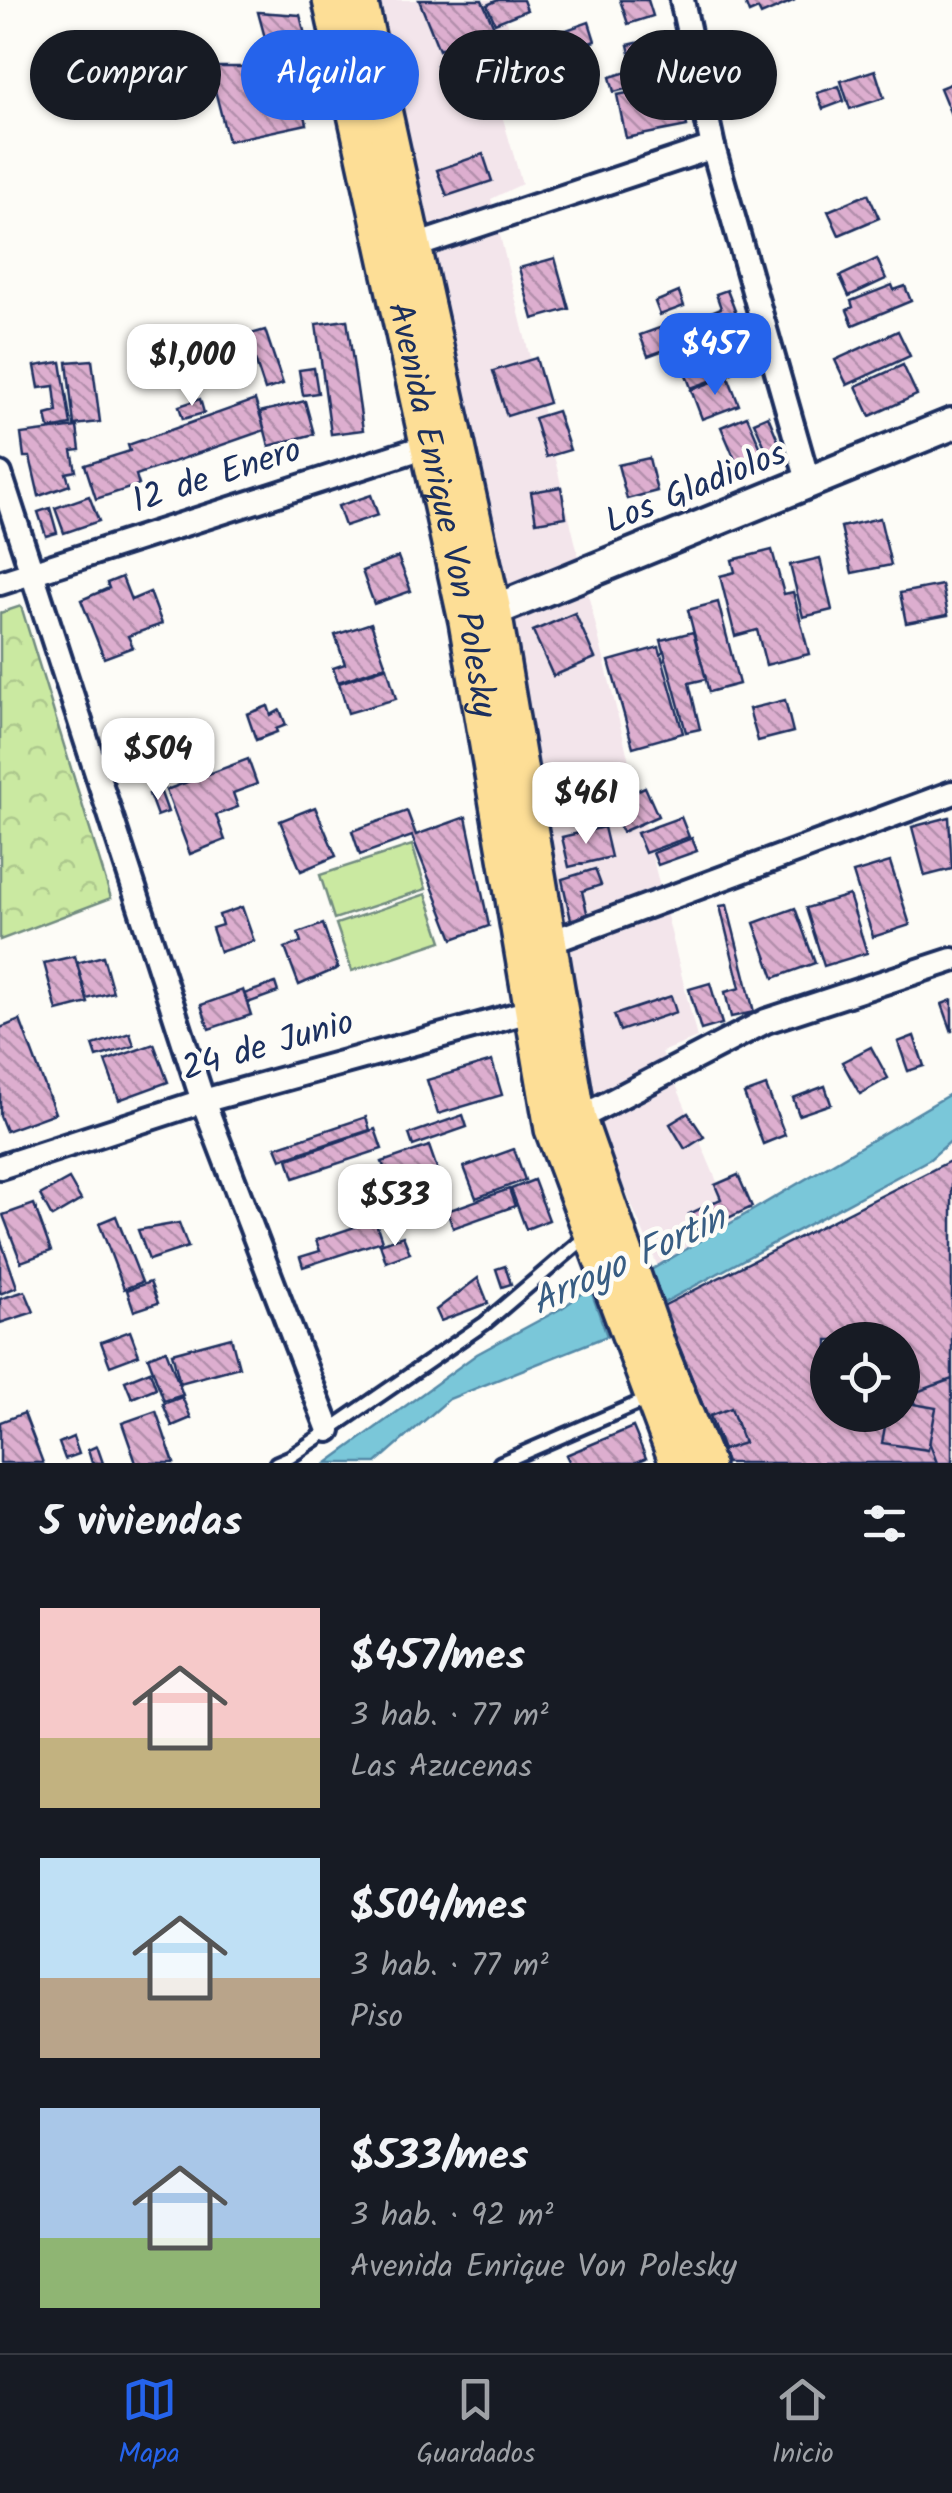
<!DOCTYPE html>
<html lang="es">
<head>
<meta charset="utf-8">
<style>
  :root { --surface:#171b24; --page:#20242c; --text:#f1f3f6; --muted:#9ea1a6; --line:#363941; --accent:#2563eb }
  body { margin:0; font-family:Kalam,sans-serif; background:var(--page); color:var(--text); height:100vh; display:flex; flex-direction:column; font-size:38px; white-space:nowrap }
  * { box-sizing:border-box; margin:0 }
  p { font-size:32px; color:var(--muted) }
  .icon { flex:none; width:55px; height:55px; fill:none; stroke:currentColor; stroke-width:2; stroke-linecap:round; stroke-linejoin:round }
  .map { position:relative; height:1463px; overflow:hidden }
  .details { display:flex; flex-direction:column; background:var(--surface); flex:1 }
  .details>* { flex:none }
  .top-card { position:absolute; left:30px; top:30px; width:892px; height:90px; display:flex; gap:20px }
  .controls { position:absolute; left:810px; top:1322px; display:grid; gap:20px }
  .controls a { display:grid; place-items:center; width:110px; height:110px; border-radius:50%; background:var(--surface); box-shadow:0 2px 8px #0004; font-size:50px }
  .price { position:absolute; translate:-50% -85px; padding:0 22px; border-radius:20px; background:#fff; color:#222; font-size:32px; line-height:65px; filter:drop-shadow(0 2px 5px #0008) }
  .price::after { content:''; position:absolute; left:50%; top:60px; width:30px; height:22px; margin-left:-15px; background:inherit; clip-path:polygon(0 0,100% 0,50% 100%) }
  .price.selected { background:var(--accent); color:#fff }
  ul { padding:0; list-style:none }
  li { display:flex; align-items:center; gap:30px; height:250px; padding:0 40px }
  li span { display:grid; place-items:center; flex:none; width:280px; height:200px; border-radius:0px; color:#555 }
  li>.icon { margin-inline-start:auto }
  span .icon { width:120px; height:120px; fill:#fffc; stroke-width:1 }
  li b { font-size:42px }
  h2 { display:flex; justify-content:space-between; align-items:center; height:120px; padding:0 40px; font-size:42px }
  .pill { padding:0 35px; border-radius:45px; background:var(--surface); box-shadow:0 2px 8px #0004; font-size:35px; line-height:90px }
  .pill.selected { background:var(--accent); color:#fff }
  .menu { display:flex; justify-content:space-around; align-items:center; height:140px; border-top:2px solid var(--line); background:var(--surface); font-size:28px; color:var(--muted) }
  .menu a { display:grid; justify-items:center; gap:5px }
  .menu .selected { color:var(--accent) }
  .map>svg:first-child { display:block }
  .built { fill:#f3e5eb }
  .forest { fill:url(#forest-crowns); stroke:#728c80; stroke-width:2.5 }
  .pitch { fill:#cae9a1; stroke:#728c80; stroke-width:2.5 }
  .water { fill:#7ac7d9; stroke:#548aa8; stroke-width:2.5 }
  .building { fill:url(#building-back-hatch); stroke:#1b2f5e; stroke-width:2.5; fill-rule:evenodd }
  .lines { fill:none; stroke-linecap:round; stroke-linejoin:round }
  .lane-casing { stroke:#1b2f5e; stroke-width:19 }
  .street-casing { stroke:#1b2f5e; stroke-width:30 }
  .secondary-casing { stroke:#1b2f5e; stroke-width:38 }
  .primary-casing { stroke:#1b2f5e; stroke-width:42 }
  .lane { stroke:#fdfcf7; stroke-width:11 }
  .street { stroke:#fdfcf7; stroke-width:22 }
  .secondary { stroke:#fdfcf7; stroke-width:30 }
  .primary { stroke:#fdde96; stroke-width:35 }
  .labels { text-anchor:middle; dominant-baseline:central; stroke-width:9; stroke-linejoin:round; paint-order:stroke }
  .street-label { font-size:35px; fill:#1b2f5e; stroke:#fdfcf7 }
  .water-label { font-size:38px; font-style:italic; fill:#385d83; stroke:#fdfcf7 }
</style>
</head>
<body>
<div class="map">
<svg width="952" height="1463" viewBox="0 0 952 1463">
  <defs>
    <pattern id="forest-crowns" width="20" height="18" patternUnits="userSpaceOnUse" patternTransform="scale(2.5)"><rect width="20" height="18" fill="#cae9a1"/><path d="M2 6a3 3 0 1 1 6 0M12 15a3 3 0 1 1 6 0" fill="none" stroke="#adc88d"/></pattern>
    <pattern id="building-back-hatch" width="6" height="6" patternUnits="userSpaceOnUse" patternTransform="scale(2.5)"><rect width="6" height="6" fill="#ddaecf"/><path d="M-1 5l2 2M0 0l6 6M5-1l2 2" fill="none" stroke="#b28eab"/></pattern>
  </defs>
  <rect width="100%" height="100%" fill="#fdfcf7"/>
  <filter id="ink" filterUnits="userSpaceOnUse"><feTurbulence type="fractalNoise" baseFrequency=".01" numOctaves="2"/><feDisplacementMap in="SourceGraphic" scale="20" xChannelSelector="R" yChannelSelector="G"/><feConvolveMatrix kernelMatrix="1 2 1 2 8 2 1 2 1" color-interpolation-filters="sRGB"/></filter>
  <g filter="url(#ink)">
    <polygon class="built" points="371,0 500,0 509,27 481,43 522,184 491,199 697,1038 662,1052 749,1257 672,1300 598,1126 556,872 475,479"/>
    <polygon class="forest" points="21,606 111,898 0,940 0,613"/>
    <g class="pitch">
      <polygon points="412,845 426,889 334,919 320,875"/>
      <polygon points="426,894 442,941 352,971 336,924"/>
    </g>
    <g class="water">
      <polygon points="952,1093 952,1140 930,1159 663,1303 651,1270"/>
      <polygon points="590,1288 607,1336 449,1399 376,1463 327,1463 477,1354 562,1308"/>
    </g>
    <g class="building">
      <polygon points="419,0 482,0 494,27 439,50"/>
      <polygon points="498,0 523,0 527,10 495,23 487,5"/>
      <polygon points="620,0 648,0 653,16 628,24"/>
      <polygon points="744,0 795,0 761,15 758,9 749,13"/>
      <polygon points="258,12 300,15 313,67 294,67 307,124 228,141 209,67 273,67"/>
      <polygon points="589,22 595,41 572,49 584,85 567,90 549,36"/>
      <polygon points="649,40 659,80 614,92 610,77 634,70 628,45"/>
      <polygon points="508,42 522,70 547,61 558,94 517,109 490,51"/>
      <polygon points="466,54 479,84 449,95 437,65"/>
      <polygon points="875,70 884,98 850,109 841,81"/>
      <polygon points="679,83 687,126 626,138 617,95"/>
      <polygon points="952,83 952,117 940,88"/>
      <polygon points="839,86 844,101 823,109 817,93"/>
      <polygon points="483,154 492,181 447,196 437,170"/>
      <polygon points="868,194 879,218 839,235 828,211"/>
      <polygon points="555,258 569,309 533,319 519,268"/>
      <polygon points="877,259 886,279 849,296 840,276"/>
      <polygon points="892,285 894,290 905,286 911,301 853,325 847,310 853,307 851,301"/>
      <polygon points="727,290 739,321 693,338 687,322 721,308 716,294"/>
      <polygon points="679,292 684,306 660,315 655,302"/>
      <polygon points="347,320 363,430 331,434 316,324"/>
      <polygon points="673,323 681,344 648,356 640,335"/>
      <polygon points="723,328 729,344 706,352 700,337"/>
      <polygon points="265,330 283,384 265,390 247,335"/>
      <polygon points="898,331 910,356 847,385 835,360"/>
      <polygon points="204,339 210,356 188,364 182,348"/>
      <polygon points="755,340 762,360 732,371 725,352"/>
      <polygon points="723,349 732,373 691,388 682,364"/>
      <polygon points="536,358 549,403 507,416 493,371"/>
      <polygon points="92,360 100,422 74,425 67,362"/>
      <polygon points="61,362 71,425 49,429 46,415 57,412 54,386 39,388 35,366"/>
      <polygon points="903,365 917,395 870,416 856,386"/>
      <polygon points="314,368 318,393 303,395 299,370"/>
      <polygon points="728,376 739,405 702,419 691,390"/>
      <polygon points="200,399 204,413 183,419 179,406"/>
      <polygon points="255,400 265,430 136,475 139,485 96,499 85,465 130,451 128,445"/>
      <polygon points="305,401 314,434 269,446 260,412"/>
      <polygon points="557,411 570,450 546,457 534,418"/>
      <polygon points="747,416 763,453 737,464 721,427"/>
      <polygon points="768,416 782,450 769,456 754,422"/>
      <polygon points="77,427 80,450 72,451 76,471 66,473 70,485 39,496 30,457 24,457 21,434"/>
      <polygon points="649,458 657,491 627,499 618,465"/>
      <polygon points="561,487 566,517 536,522 531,492"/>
      <polygon points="371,495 378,515 345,526 338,506"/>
      <polygon points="89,496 99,521 64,533 55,508"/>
      <polygon points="50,508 57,533 46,536 38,512"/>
      <polygon points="880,518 891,565 852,573 841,527"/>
      <polygon points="772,550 784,594 793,592 809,654 766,665 757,630 735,636 720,576 735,572 732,560"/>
      <polygon points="398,557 411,591 374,604 362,571"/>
      <polygon points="820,558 832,610 803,617 790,565"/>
      <polygon points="122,577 131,600 150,592 162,624 128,636 133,647 104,658 81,600 109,588 107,583"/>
      <polygon points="942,585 948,615 906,623 900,593"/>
      <polygon points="718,602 739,684 709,692 688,610"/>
      <polygon points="575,613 595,658 553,676 533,631"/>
      <polygon points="371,623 386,666 338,682 333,668 345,664 335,635"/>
      <polygon points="693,632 706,679 689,683 700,729 686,732 661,640"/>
      <polygon points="659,647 683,733 633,747 609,661"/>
      <polygon points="387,667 396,699 348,713 339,683"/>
      <polygon points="785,700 793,732 758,741 749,709"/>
      <polygon points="268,706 271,715 280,710 286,725 276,729 277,732 256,740 247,714"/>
      <polygon points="248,759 257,784 233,793 238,807 216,815 225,840 190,854 166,790"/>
      <polygon points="645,787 658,816 622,832 609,803"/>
      <polygon points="160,790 168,812 157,816 149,794"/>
      <polygon points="315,807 336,856 301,871 280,821"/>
      <polygon points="407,811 416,835 466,817 489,926 453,939 412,836 360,855 352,831"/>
      <polygon points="681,817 689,837 645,853 637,833"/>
      <polygon points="949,817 952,869 925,876 912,827"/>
      <polygon points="604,827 611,857 569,867 562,837"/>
      <polygon points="692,838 697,851 658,865 653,853"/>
      <polygon points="890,862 910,925 873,937 853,873"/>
      <polygon points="595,869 601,885 582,891 590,925 573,929 562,879"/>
      <polygon points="849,895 867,953 824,966 806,908"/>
      <polygon points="727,905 754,1012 731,1017 725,992 740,988 720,906"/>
      <polygon points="242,907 254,941 220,952 212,928 222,925 219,915"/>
      <polygon points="795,908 815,963 774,978 754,923"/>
      <polygon points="323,924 338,968 299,985 285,948 301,942 298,933"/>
      <polygon points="75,956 88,1003 57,1011 44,963"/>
      <polygon points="103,956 113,992 87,999 77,963"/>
      <polygon points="275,983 278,992 248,1003 244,994"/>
      <polygon points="710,983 722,1024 701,1030 689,989"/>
      <polygon points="243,990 251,1015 209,1029 201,1005"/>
      <polygon points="671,996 676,1012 620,1031 614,1015"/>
      <polygon points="952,1000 952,1032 942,1004"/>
      <polygon points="20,1020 55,1113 6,1131 0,1116 0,1028"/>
      <polygon points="130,1033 134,1046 97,1057 93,1045"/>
      <polygon points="914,1036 924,1066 908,1071 898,1042"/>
      <polygon points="154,1044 168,1082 119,1100 105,1061"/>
      <polygon points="871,1047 888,1078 860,1094 842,1062"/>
      <polygon points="492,1061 502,1095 438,1114 427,1080"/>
      <polygon points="766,1086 785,1135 763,1144 744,1094"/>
      <polygon points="825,1086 831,1104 799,1115 793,1098"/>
      <polygon points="688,1113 704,1137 685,1149 670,1124"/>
      <polygon points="463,1115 467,1127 413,1146 409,1134"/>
      <polygon points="366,1117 370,1130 281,1159 276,1147"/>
      <polygon points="375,1129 382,1149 294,1178 288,1159"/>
      <polygon points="429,1146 445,1192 432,1196 438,1212 405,1223 382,1162"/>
      <polygon points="514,1149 525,1180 476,1198 464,1167"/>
      <path d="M 952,1160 L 952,1463 L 726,1463 L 663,1306 ZM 828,1340 L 902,1340 L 902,1415 L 828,1415 Z"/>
      <polygon points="738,1175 752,1207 698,1232 689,1214 721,1199 715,1185"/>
      <polygon points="69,1179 81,1200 52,1217 40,1195"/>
      <polygon points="534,1180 549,1220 526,1229 511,1189"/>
      <polygon points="509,1189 515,1206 453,1228 447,1211"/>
      <polygon points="34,1204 51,1251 21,1262 3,1215"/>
      <polygon points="116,1216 142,1282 124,1289 99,1223"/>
      <polygon points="375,1220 382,1241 303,1267 300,1257 320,1251 316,1240"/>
      <polygon points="179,1223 188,1247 149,1260 138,1230"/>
      <polygon points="403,1236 410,1253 386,1262 380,1244"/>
      <polygon points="0,1238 17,1287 0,1294"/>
      <polygon points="505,1266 511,1284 502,1287 496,1269"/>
      <polygon points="478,1278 488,1303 441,1321 436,1310"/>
      <polygon points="150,1282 158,1303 134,1311 127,1290"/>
      <polygon points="25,1291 34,1312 0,1323 0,1299"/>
      <polygon points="130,1331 139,1355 110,1366 101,1342"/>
      <polygon points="231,1337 239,1367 180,1383 172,1353"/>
      <polygon points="166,1350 183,1395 164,1401 148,1357"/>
      <polygon points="150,1371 156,1388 132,1398 125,1381"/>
      <polygon points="952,1379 952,1463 937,1463 911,1394"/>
      <polygon points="182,1397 191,1418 172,1426 163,1404"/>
      <polygon points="902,1402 936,1408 928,1450 882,1443 887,1415 902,1415"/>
      <polygon points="731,1408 744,1443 723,1450 710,1416"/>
      <polygon points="156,1411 174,1463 136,1463 122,1423"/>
      <polygon points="24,1413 43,1463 0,1463 0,1422"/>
      <polygon points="633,1427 646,1458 635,1463 570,1463 566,1455"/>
      <polygon points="73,1437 79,1454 65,1459 59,1443"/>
      <polygon points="97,1446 103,1463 92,1463 88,1450"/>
    </g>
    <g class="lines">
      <defs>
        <g id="lane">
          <polyline points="276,1463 290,1457 485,1323 587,1236"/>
          <polyline points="500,1463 648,1399"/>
        </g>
        <g id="street">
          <polyline points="682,0 713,147 809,484"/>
          <polyline points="403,250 713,147"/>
          <polyline points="0,474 203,1101 329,1430"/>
          <polyline points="0,583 440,442"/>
          <polyline points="548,943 952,793"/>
          <polyline points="570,1123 766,1021 952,960"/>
          <polyline points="0,1167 203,1101 545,1007"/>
        </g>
        <polyline id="secondary" points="473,619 952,424"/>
        <g id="primary">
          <path id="s1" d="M 331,0 L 467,621 L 553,1129 L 678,1463"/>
          <polyline points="359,0 493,611 578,1120 658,1348 705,1463"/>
        </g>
      </defs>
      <use href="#lane" class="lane-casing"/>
      <use href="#street" class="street-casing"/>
      <use href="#secondary" class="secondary-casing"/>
      <use href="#primary" class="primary-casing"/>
      <use href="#lane" class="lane"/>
      <use href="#street" class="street"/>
      <use href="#secondary" class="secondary"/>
      <use href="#primary" class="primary"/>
    </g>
  </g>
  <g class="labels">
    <g class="street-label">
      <text transform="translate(217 477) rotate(-18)">12 de Enero</text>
      <text transform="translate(696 489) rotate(-22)">Los Gladiolos</text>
      <text stroke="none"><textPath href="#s1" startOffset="522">Avenida Enrique Von Polesky</textPath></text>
      <text transform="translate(268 1047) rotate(-16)">24 de Junio</text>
    </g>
    <g class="water-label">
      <text transform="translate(629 1262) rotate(-25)">Arroyo Fortín</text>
    </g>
  </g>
</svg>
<div class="controls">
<a><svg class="icon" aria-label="locate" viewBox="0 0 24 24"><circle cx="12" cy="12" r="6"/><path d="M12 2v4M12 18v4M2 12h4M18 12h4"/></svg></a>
</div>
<b class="price selected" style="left:715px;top:398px">$457</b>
<b class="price" style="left:192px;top:409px">$1,000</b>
<b class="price" style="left:158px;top:803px">$504</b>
<b class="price" style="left:586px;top:847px">$461</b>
<b class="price" style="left:395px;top:1249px">$533</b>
<div class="top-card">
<a class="pill">Comprar</a>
<a class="pill selected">Alquilar</a>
<a class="pill">Filtros</a>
<a class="pill">Nuevo</a>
</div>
</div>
<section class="details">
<h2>5 viviendas<svg class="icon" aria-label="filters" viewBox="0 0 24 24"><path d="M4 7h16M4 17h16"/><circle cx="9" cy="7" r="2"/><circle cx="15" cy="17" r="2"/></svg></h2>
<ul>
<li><span style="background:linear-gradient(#f6c9c9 65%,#c2b280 0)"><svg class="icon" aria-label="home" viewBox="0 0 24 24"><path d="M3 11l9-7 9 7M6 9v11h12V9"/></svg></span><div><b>$457/mes</b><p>3 hab. · 77 m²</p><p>Las Azucenas</p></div></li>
<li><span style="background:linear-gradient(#bfe0f5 60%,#b9a48a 0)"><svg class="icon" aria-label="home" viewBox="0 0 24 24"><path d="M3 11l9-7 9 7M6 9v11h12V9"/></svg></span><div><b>$504/mes</b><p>3 hab. · 77 m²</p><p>Piso</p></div></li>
<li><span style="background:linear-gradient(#a9c7e8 65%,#8fb573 0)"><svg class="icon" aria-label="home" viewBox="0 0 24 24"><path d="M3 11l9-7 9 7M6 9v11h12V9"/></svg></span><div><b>$533/mes</b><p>3 hab. · 92 m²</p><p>Avenida Enrique Von Polesky</p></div></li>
</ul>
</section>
<nav class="menu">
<a class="selected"><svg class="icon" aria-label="map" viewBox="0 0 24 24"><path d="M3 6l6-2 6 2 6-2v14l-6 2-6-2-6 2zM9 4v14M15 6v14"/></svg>Mapa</a>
<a><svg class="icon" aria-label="saved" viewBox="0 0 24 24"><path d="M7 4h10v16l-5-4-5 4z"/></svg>Guardados</a>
<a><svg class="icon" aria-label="home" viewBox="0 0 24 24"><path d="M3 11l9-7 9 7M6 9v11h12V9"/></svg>Inicio</a>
</nav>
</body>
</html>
